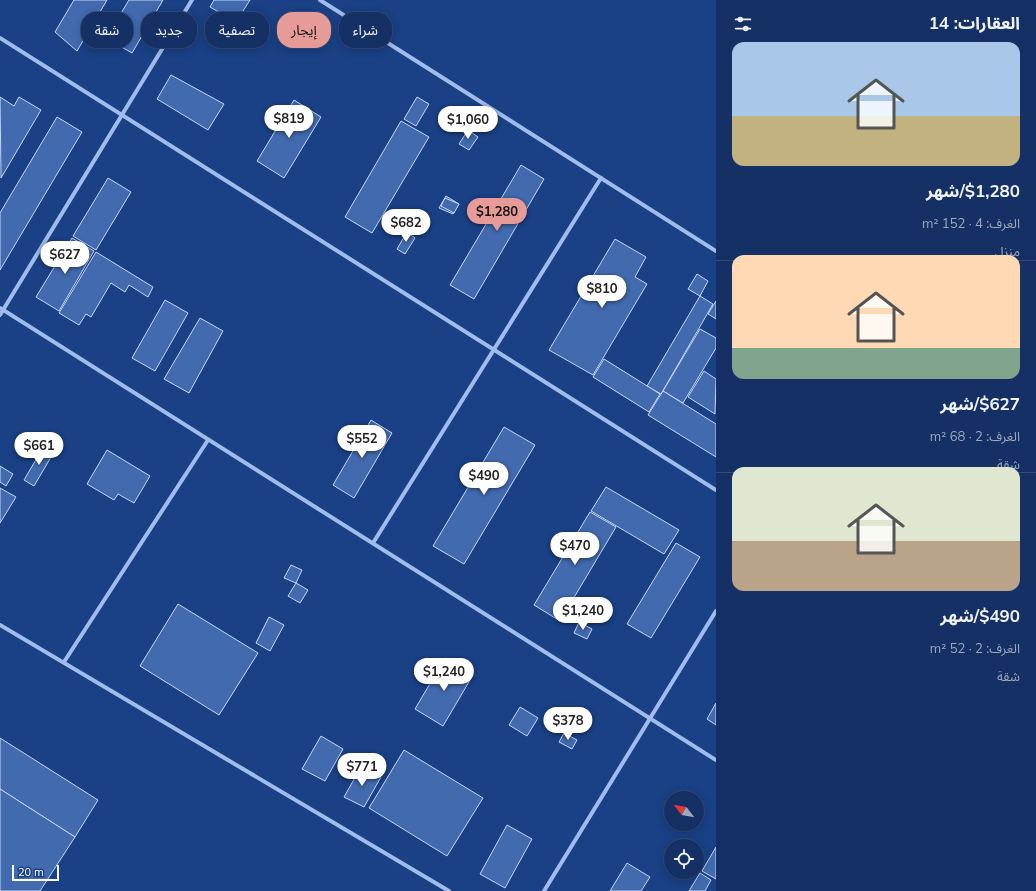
<!DOCTYPE html>
<html lang="ar">
<head>
<meta charset="utf-8">
<style>
  :root { --surface:#143064; --page:#1d386a; --text:#f1f3f6; --muted:#9da9bf; --line:#334b78; --accent:#e69b98 }
  body { margin:0; font-family:Mulish,"Noto Sans Arabic",sans-serif; background:var(--page); color:var(--text); direction:rtl; height:100vh; display:flex; flex-direction:column; font-size:15px; white-space:nowrap }
  * { box-sizing:border-box; margin:0 }
  p { font-size:13px; color:var(--muted) }
  .icon { flex:none; width:22px; height:22px; fill:none; stroke:currentColor; stroke-width:2; stroke-linecap:round; stroke-linejoin:round }
  .map { position:relative; flex:1; overflow:hidden; direction:ltr }
  .details { display:flex; flex-direction:column; background:var(--surface); width:320px }
  .details>* { flex:none }
  .banner { position:absolute; left:12px; top:12px; width:380px; height:36px; direction:rtl; display:flex; gap:8px }
  .needle { width:26px; rotate:301deg }
  .controls { position:absolute; left:664px; top:791px; display:grid; gap:8px }
  .controls a { display:grid; place-items:center; width:40px; height:40px; border-radius:50%; background:var(--surface); box-shadow:0 2px 10px #0003,0 0 0 1px var(--line); font-size:20px }
  .scale { position:absolute; left:12px; bottom:10px; width:47px; box-sizing:border-box; padding-left:4px; border:2px solid #fff; border-top:0; font-size:11px; line-height:14px; white-space:nowrap; color:#fff; -webkit-text-stroke:3px #1a4085; paint-order:stroke }
  .price { position:absolute; translate:-50% -34px; padding:0 9px; border-radius:14px; background:#fff; color:#222; font-size:13px; line-height:26px; filter:drop-shadow(0 1px 2px #0008) }
  .price::after { content:''; position:absolute; left:50%; top:24px; width:12px; height:9px; margin-left:-6px; background:inherit; clip-path:polygon(0 0,100% 0,50% 100%) }
  .price.current { background:var(--accent); color:#111 }
  ul { padding:0; list-style:none }
  li { display:grid; align-content:center; gap:8px; height:212px; padding:0 16px }
  li+li { border-top:1px solid var(--line) }
  li span { display:grid; place-items:center; height:124px; border-radius:12px; color:#555 }
  li>.icon { margin-inline-start:auto }
  span .icon { width:72px; height:72px; fill:#fffc; stroke-width:1 }
  li b { font-size:17px }
  h2 { display:flex; justify-content:space-between; align-items:center; height:48px; padding:0 16px; font-size:17px }
  .pill { padding:0 14px; border-radius:16px; background:var(--surface); box-shadow:0 2px 10px #0003,0 0 0 1px var(--line); font-size:14px; line-height:36px }
  .pill.current { background:var(--accent); color:#111 }
  main { display:flex; flex:1; min-height:0 }
  .map>svg:first-child { display:block }
  .building { fill:#426aae; stroke:#c5d8f9 }
  .lines { fill:none; stroke-linecap:round; stroke-linejoin:round }
  .street { stroke:#a0bcec; stroke-width:4 }
</style>
</head>
<body>
<main>
<section class="details">
<h2>العقارات: 14<svg class="icon" aria-label="filters" viewBox="0 0 24 24"><path d="M4 7h16M4 17h16"/><circle cx="9" cy="7" r="2"/><circle cx="15" cy="17" r="2"/></svg></h2>
<ul>
<li><span style="background:linear-gradient(#a9c7e8 60%,#c2b280 0)"><svg class="icon" aria-label="home" viewBox="0 0 24 24"><path d="M3 11l9-7 9 7M6 9v11h12V9"/></svg></span><div><b>$1,280/شهر</b><p>الغرف: 4 · 152 m²</p><p>منزل</p></div></li>
<li><span style="background:linear-gradient(#ffd9b3 75%,#7fa58c 0)"><svg class="icon" aria-label="home" viewBox="0 0 24 24"><path d="M3 11l9-7 9 7M6 9v11h12V9"/></svg></span><div><b>$627/شهر</b><p>الغرف: 2 · 68 m²</p><p>شقة</p></div></li>
<li><span style="background:linear-gradient(#dfe7d0 60%,#b9a48a 0)"><svg class="icon" aria-label="home" viewBox="0 0 24 24"><path d="M3 11l9-7 9 7M6 9v11h12V9"/></svg></span><div><b>$490/شهر</b><p>الغرف: 2 · 52 m²</p><p>شقة</p></div></li>
</ul>
</section>
<div class="map">
<svg width="716" height="891" viewBox="0 0 716 891">
  <rect width="100%" height="100%" fill="#1a4085"/>
  <g class="building">
    <polygon points="74,0 107,0 77,51 55,32"/>
    <polygon points="129,0 163,0 132,53 106,38"/>
    <polygon points="214,0 250,0 236,22 210,7"/>
    <polygon points="171,75 224,104 208,130 157,99"/>
    <polygon points="0,97 14,106 19,97 41,110 1,178"/>
    <polygon points="417,97 429,104 416,126 404,119"/>
    <polygon points="294,100 321,117 284,178 257,161"/>
    <polygon points="57,117 82,132 0,270 0,213"/>
    <polygon points="401,121 429,137 372,233 345,217"/>
    <polygon points="468,130 478,137 469,150 459,144"/>
    <polygon points="521,165 544,179 474,299 450,285"/>
    <polygon points="108,178 131,192 96,250 73,236"/>
    <polygon points="446,196 459,204 453,214 439,208"/>
    <polygon points="445,198 459,204 454,213 441,206"/>
    <polygon points="407,232 415,238 405,254 397,249"/>
    <polygon points="72,238 94,251 59,311 36,297"/>
    <polygon points="615,239 646,257 635,277 647,284 593,375 549,350"/>
    <polygon points="96,252 153,287 148,297 129,285 125,292 111,283 91,317 86,314 79,325 59,313"/>
    <polygon points="697,274 708,281 700,296 688,289"/>
    <polygon points="700,296 713,304 661,394 647,386"/>
    <polygon points="165,300 188,313 155,371 132,358"/>
    <polygon points="716,301 716,319 708,314"/>
    <polygon points="200,318 223,331 189,393 164,379"/>
    <polygon points="700,329 716,338 716,348 683,403 663,391"/>
    <polygon points="604,359 660,394 649,412 593,377"/>
    <polygon points="704,371 716,379 715,414 688,397"/>
    <polygon points="663,391 716,424 716,457 648,415"/>
    <polygon points="371,420 392,433 354,498 333,485"/>
    <polygon points="504,427 535,445 464,564 433,546"/>
    <polygon points="44,446 54,452 34,486 24,480"/>
    <polygon points="107,450 150,476 134,503 118,494 114,500 87,484"/>
    <polygon points="0,466 13,474 6,486 0,482"/>
    <polygon points="606,487 679,530 664,554 591,511"/>
    <polygon points="0,488 16,497 0,523"/>
    <polygon points="590,512 616,527 560,621 534,605"/>
    <polygon points="676,543 700,557 651,638 627,624"/>
    <polygon points="291,565 302,570 296,583 284,578"/>
    <polygon points="296,583 308,590 300,603 288,596"/>
    <polygon points="178,604 258,653 219,715 140,666"/>
    <polygon points="269,617 284,625 270,651 256,643"/>
    <polygon points="579,622 592,629 587,639 574,633"/>
    <polygon points="445,658 473,675 443,726 415,709"/>
    <polygon points="716,703 716,725 707,719"/>
    <polygon points="520,707 538,718 527,736 509,725"/>
    <polygon points="564,733 577,740 572,749 559,742"/>
    <polygon points="321,736 343,749 325,781 302,769"/>
    <polygon points="0,738 98,800 75,837 0,789"/>
    <polygon points="404,750 483,798 447,856 369,808"/>
    <polygon points="361,767 381,777 364,807 344,797"/>
    <polygon points="0,789 75,837 40,891 0,891"/>
    <polygon points="507,825 532,839 505,888 480,874"/>
    <polygon points="716,847 716,879 702,871"/>
    <polygon points="627,863 650,877 641,891 610,891"/>
    <polygon points="700,873 711,880 705,891 689,891"/>
  </g>
  <g class="lines">
    <g class="street">
      <polyline points="320,0 716,251"/>
      <polyline points="0,38 716,490"/>
      <polyline points="0,308 716,760"/>
      <polyline points="0,315 192,0"/>
      <polyline points="373,543 601,178"/>
      <polyline points="0,625 449,891"/>
      <polyline points="64,662 208,440"/>
      <polyline points="544,891 716,611"/>
    </g>
  </g>
</svg>
<div class="controls">
<a><svg class="needle" viewBox="-14 -14 28 28"><path d="M0-13l5 13h-10z" fill="#e53935"/><path d="M0 13l5-13h-10z" fill="#9da9bf"/></svg></a>
<a><svg class="icon" aria-label="locate" viewBox="0 0 24 24"><circle cx="12" cy="12" r="6"/><path d="M12 2v4M12 18v4M2 12h4M18 12h4"/></svg></a>
</div>
<div class="scale">20 m</div>
<b class="price" style="left:289px;top:139px">$819</b>
<b class="price" style="left:468px;top:140px">$1,060</b>
<b class="price current" style="left:497px;top:232px">$1,280</b>
<b class="price" style="left:406px;top:243px">$682</b>
<b class="price" style="left:65px;top:275px">$627</b>
<b class="price" style="left:602px;top:309px">$810</b>
<b class="price" style="left:362px;top:459px">$552</b>
<b class="price" style="left:39px;top:466px">$661</b>
<b class="price" style="left:484px;top:496px">$490</b>
<b class="price" style="left:575px;top:566px">$470</b>
<b class="price" style="left:583px;top:631px">$1,240</b>
<b class="price" style="left:444px;top:692px">$1,240</b>
<b class="price" style="left:568px;top:741px">$378</b>
<b class="price" style="left:362px;top:787px">$771</b>
<div class="banner">
<a class="pill">شراء</a>
<a class="pill current">إيجار</a>
<a class="pill">تصفية</a>
<a class="pill">جديد</a>
<a class="pill">شقة</a>
</div>
</div>
</main>
</body>
</html>
